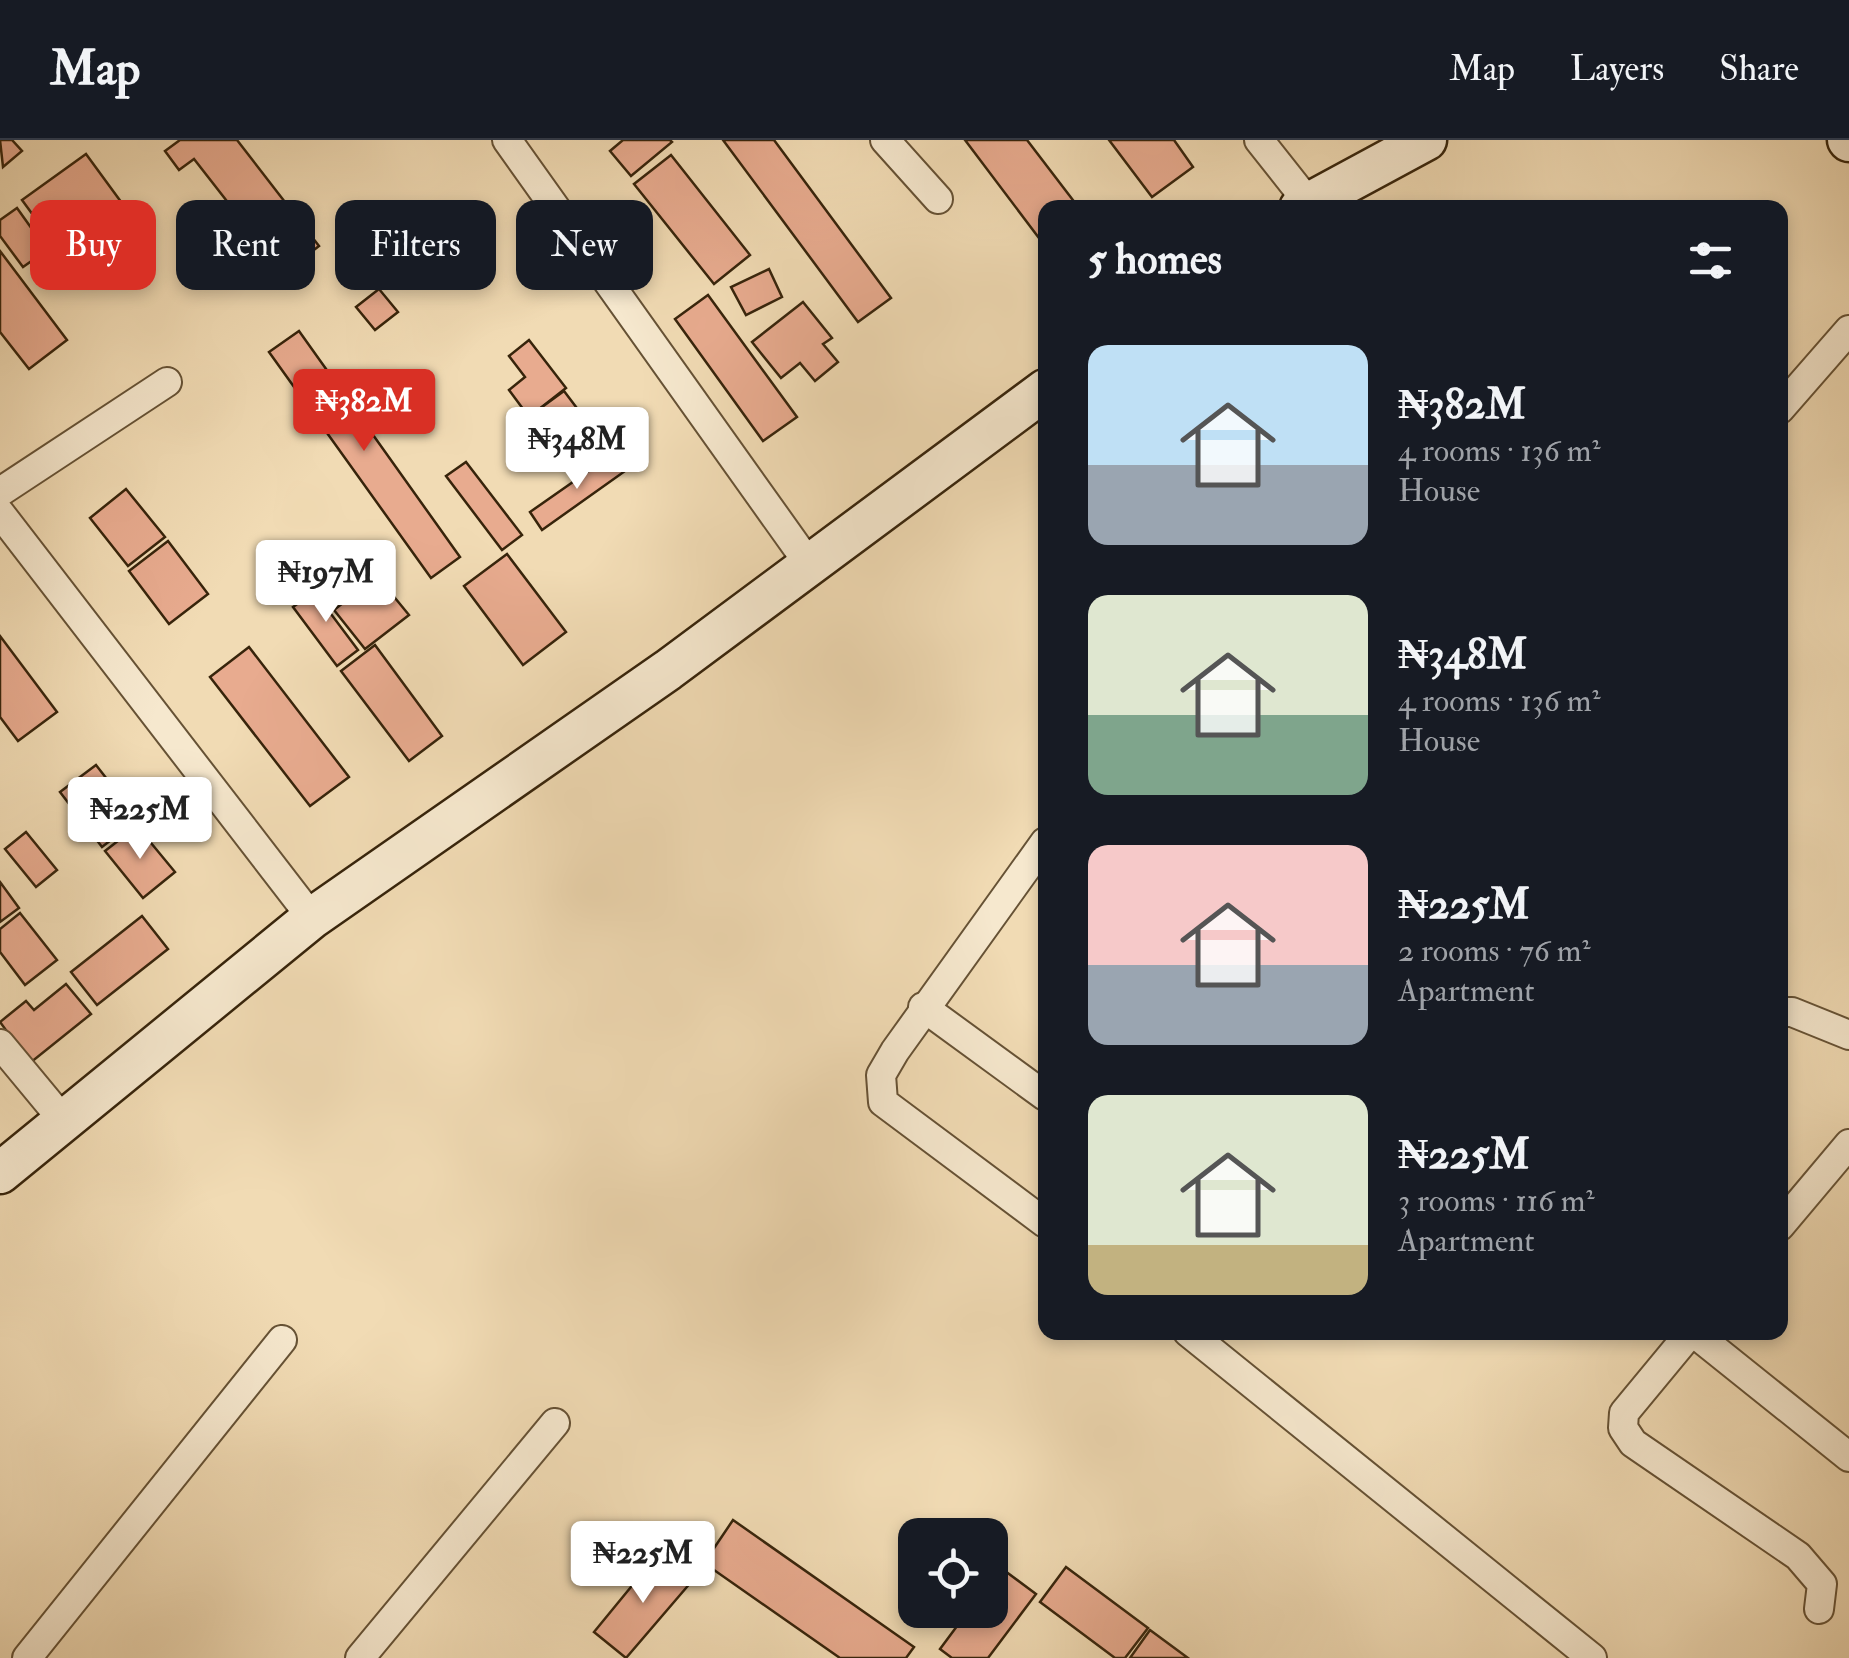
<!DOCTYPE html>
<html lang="en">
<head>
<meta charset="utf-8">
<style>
  :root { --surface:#171b24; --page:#242831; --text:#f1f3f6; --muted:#9ea1a6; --line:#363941; --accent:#d93025 }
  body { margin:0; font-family:"IM FELL Double Pica",serif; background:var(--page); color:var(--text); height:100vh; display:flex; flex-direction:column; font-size:38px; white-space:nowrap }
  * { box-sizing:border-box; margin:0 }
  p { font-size:32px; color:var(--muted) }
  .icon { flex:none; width:55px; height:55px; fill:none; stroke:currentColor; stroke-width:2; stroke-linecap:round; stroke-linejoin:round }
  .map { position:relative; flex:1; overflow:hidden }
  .panel { position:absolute; left:1038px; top:60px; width:750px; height:1140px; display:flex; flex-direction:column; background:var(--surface); border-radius:20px; box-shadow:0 5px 15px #0003 }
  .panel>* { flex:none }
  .banner { position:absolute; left:30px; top:60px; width:858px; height:90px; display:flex; gap:20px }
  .controls { position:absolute; left:898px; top:1378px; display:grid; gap:20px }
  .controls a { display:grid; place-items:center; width:110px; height:110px; border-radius:20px; background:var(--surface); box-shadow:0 5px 15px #0003; font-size:50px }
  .price { position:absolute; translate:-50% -85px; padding:0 22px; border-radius:10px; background:#fff; color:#222; font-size:32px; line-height:65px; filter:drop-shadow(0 2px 5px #0008) }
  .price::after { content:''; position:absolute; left:50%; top:60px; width:30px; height:22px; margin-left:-15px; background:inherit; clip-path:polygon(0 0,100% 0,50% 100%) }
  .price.on { background:var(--accent); color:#fff }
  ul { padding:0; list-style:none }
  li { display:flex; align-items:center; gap:30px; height:250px; padding:0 50px }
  li span { display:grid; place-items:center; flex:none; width:280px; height:200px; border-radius:20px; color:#555 }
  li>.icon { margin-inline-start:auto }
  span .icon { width:120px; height:120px; fill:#fffc; stroke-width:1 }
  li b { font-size:42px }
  h2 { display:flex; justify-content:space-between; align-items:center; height:120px; padding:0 50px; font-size:42px }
  .pill { padding:0 35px; border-radius:20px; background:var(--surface); box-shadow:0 5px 15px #0003; font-size:35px; line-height:90px }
  .pill.on { background:var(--accent); color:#fff }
  header { display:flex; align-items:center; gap:60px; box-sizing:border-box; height:140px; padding:0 50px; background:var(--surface); border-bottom:2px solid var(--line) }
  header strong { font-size:48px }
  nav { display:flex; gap:55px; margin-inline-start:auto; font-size:35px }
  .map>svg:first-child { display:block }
  .building { fill:#e8ab8f; stroke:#37240b; stroke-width:2.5 }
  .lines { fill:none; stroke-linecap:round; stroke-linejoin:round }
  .street-casing { stroke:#665235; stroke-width:32 }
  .secondary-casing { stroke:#37240b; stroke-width:45 }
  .street { stroke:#f6e8ce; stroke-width:28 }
  .secondary { stroke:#f6e8ce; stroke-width:40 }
</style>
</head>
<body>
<header>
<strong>Map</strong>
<nav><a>Map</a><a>Layers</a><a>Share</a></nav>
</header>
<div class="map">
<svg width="1849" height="1518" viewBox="0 0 1849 1518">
  <rect width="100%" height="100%" fill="#f1dbb4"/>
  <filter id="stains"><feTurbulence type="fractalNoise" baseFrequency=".002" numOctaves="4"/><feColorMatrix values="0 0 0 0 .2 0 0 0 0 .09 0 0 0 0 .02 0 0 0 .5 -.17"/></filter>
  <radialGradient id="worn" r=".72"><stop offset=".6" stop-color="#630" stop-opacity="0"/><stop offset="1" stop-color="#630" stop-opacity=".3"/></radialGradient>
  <g class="building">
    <polygon points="0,0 12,0 22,11 3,27"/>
    <polygon points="180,0 237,0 319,106 283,134 256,99 241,110 229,95 244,83 194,19 179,30 165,11"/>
    <polygon points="623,0 670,0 672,2 631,36 610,11"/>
    <polygon points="723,0 774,0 891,158 858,182"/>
    <polygon points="965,0 1027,0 1079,68 1045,68 1045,106"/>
    <polygon points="1109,0 1174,0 1193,27 1152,57"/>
    <polygon points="86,14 127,70 63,116 22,60"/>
    <polygon points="671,15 750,115 714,144 634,44"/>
    <polygon points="17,68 47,110 23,127 0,96 0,80"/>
    <polygon points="0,111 67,200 29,229 0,192"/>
    <polygon points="769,129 782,157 746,175 731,147"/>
    <polygon points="379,149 398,172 375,190 356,167"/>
    <polygon points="708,155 797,277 763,301 675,179"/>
    <polygon points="803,162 832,198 823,204 838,222 815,241 800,223 781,238 752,202"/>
    <polygon points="299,191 460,417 431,438 269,212"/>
    <polygon points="529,200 566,248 529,277 509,250 525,237 509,216"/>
    <polygon points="564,251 607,308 581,327 538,270"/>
    <polygon points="613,314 625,331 542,390 530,372"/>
    <polygon points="466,322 522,395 502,410 446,336"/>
    <polygon points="126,349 165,397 128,426 90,378"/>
    <polygon points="168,401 208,454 169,484 129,431"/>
    <polygon points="507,414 566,492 523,525 464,446"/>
    <polygon points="377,436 409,475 365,509 334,470"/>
    <polygon points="324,445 337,462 328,470 358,510 337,526 293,467"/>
    <polygon points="0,496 57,572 18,601 0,577"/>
    <polygon points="375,505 442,596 409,621 341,531"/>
    <polygon points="249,507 349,637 310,666 210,537"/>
    <polygon points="96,625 138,679 102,707 60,652"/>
    <polygon points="137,686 175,732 143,758 105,711"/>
    <polygon points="26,692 57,730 36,747 5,709"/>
    <polygon points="0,742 19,768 0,782"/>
    <polygon points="20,773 57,820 25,845 0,812 0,789"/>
    <polygon points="142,776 168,809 97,865 71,832"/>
    <polygon points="66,844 91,874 30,923 0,882 26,861 34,870"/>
    <polygon points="733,1380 914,1507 906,1518 840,1518 704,1423"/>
    <polygon points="658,1414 692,1441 626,1518 594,1492"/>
    <polygon points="1066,1427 1148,1488 1125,1518 1115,1518 1040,1462"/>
    <polygon points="1001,1428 1036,1454 988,1518 952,1518 940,1509 969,1470 990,1470 990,1442"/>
    <polygon points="1150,1490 1188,1518 1130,1518"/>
  </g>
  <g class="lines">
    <defs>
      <g id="street">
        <polyline points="507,0 809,424"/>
        <polyline points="885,0 938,59"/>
        <polyline points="1259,0 1308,62"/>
        <polyline points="1780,269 1849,190"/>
        <polyline points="0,352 167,242"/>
        <polyline points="0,373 312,778"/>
        <polyline points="1045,702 895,911 881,935 883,962 1045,1083"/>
        <polyline points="923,867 1045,956"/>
        <polyline points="1780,872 1792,872 1849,895"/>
        <polyline points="0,904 63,980"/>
        <polyline points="1780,1086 1849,1004"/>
        <polyline points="1188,1192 1592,1518"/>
        <polyline points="1691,1192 1624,1273 1623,1288 1633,1303 1798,1416 1822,1444 1819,1469"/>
        <polyline points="1693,1192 1849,1317"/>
        <polyline points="27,1518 282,1200"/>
        <polyline points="360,1518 555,1283"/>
      </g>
      <g id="secondary">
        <polyline points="1848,0 1849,1"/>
        <polyline points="1300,68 1426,0"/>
        <polyline points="0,1033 312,778 668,530 1045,250"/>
      </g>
    </defs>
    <use href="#street" class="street-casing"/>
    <use href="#secondary" class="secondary-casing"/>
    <use href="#street" class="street"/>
    <use href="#secondary" class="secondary"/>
  </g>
  <rect width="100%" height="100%" filter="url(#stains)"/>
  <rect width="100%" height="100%" fill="url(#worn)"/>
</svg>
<div class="controls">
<a><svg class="icon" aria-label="locate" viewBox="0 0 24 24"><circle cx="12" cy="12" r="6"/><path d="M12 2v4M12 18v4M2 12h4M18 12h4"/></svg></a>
</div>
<b class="price on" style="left:364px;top:314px">₦382M</b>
<b class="price" style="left:577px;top:352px">₦348M</b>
<b class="price" style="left:326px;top:485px">₦197M</b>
<b class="price" style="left:140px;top:722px">₦225M</b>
<b class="price" style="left:643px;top:1466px">₦225M</b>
<div class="banner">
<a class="pill on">Buy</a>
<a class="pill">Rent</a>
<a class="pill">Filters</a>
<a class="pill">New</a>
</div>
<section class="panel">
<h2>5 homes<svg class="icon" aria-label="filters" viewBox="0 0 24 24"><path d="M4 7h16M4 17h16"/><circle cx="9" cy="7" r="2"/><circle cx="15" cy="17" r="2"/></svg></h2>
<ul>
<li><span style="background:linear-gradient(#bfe0f5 60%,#9aa5b1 0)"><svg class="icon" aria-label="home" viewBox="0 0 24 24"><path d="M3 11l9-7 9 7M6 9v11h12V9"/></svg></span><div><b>₦382M</b><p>4 rooms · 136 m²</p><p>House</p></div></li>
<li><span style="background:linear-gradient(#dfe7d0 60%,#7fa58c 0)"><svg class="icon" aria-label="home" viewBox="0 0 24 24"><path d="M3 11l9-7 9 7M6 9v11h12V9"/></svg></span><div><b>₦348M</b><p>4 rooms · 136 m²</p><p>House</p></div></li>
<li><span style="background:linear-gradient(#f6c9c9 60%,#9aa5b1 0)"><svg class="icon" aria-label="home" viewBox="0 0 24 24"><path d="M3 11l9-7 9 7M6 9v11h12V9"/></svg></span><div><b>₦225M</b><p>2 rooms · 76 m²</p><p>Apartment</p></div></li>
<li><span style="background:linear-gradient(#dfe7d0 75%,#c2b280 0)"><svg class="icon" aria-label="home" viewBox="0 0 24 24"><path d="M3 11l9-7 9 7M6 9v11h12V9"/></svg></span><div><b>₦225M</b><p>3 rooms · 116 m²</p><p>Apartment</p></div></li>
</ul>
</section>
</div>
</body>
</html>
